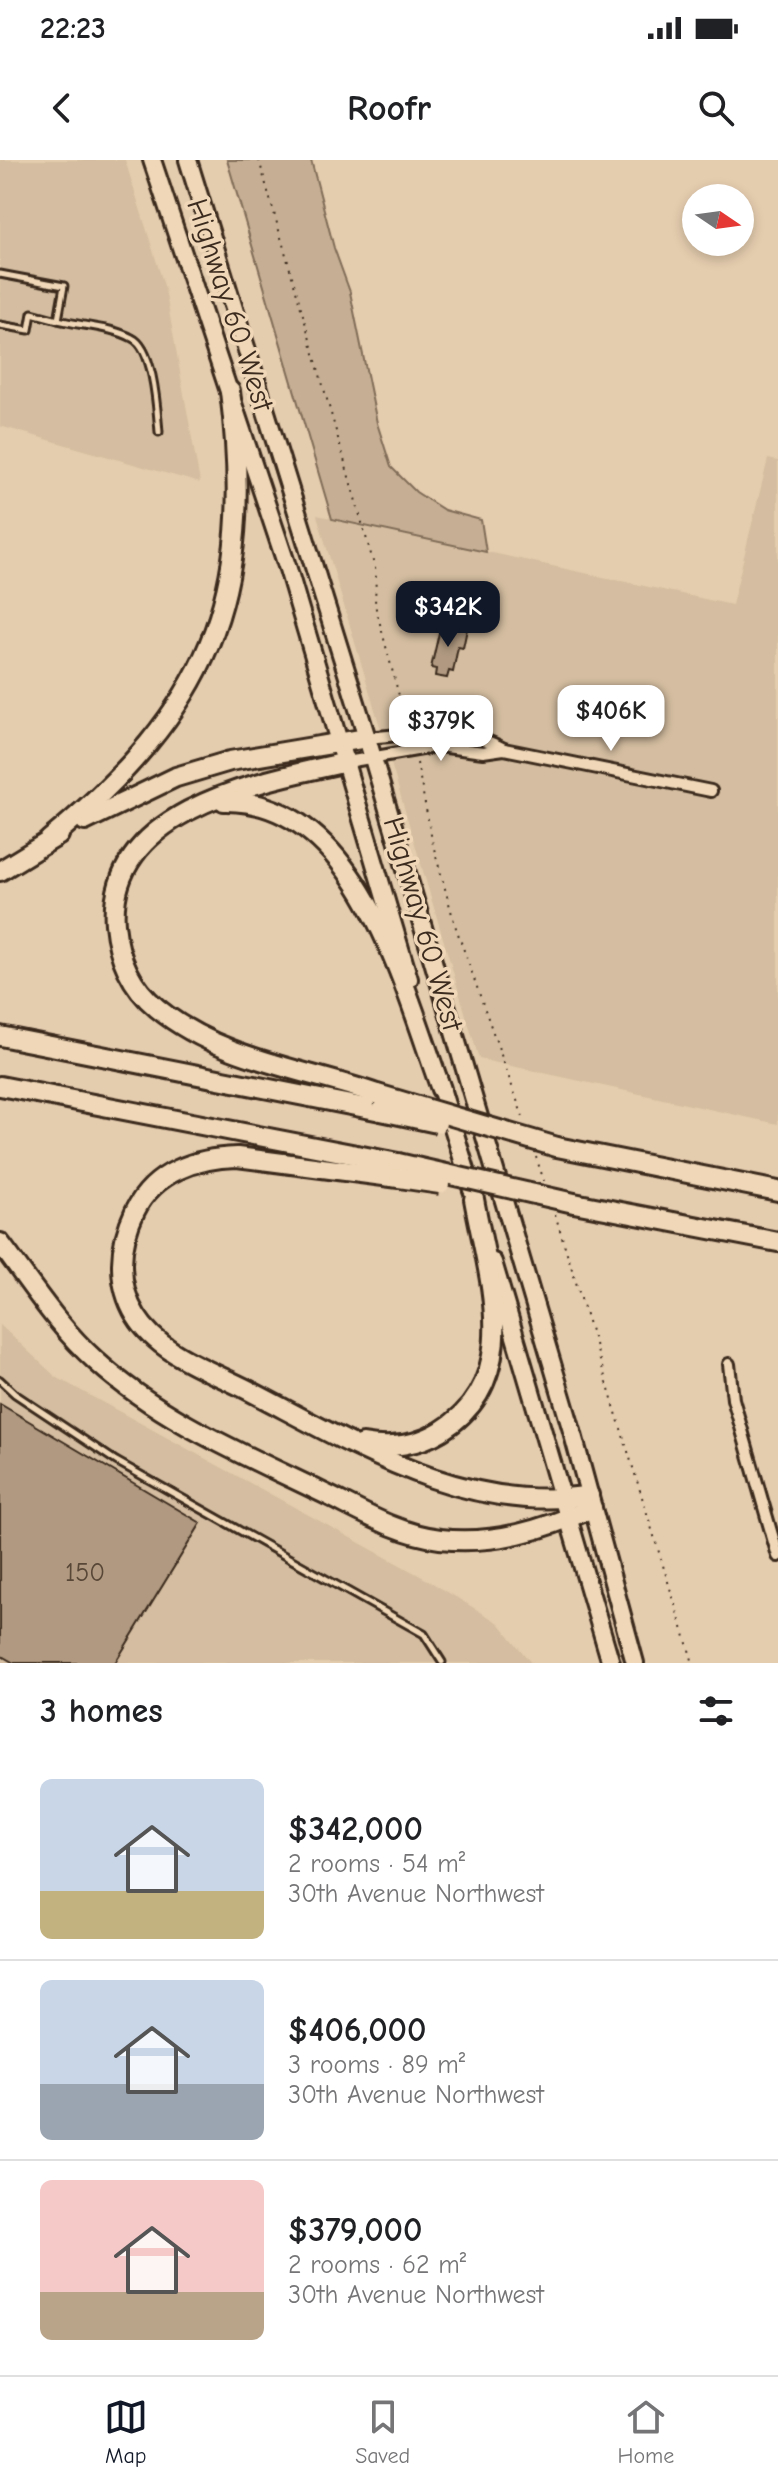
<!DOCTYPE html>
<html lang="en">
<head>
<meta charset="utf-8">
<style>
  :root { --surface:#fff; --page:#f6f6f6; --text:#202124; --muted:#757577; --line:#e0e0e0; --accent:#111827 }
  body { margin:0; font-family:"Comic Neue",sans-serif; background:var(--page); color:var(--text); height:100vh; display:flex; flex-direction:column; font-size:30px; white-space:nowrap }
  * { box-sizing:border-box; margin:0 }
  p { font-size:26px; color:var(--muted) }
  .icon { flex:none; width:44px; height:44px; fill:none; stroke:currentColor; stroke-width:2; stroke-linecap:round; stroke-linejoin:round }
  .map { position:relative; height:1503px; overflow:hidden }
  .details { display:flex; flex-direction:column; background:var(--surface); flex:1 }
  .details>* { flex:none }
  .needle { width:52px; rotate:103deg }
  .fabs { position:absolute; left:682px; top:24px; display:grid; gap:16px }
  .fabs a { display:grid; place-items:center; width:72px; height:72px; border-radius:50%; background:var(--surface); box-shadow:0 4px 12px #0003; font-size:40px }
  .price { position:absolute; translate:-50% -68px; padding:0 18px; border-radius:16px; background:#fff; color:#222; font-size:26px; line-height:52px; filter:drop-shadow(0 2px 4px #0008) }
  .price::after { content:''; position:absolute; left:50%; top:48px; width:24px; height:18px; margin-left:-12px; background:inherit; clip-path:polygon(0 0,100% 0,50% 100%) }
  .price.selected { background:var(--accent); color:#fff }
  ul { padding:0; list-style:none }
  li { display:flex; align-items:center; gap:24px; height:200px; padding:0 40px }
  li+li { border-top:2px solid var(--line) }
  li span { display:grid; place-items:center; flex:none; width:224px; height:160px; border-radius:12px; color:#555 }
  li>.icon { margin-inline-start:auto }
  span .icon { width:96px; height:96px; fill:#fffc; stroke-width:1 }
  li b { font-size:34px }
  h2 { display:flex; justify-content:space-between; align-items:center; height:96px; padding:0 40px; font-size:34px }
  .status { display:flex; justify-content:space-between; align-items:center; height:56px; padding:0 40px; background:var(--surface); direction:ltr }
  .status svg { height:22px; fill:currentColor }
  header { display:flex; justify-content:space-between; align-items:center; height:104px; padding:0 40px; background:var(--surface); font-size:36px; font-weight:700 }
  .tab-bar { display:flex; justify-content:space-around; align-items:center; height:112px; border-top:2px solid var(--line); background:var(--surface); font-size:22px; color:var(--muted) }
  .tab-bar a { display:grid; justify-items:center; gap:4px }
  .tab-bar .selected { color:var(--accent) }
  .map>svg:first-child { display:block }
  .built { fill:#d4bda0 }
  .green { fill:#c5ae93; stroke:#806c58; stroke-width:2 }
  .building { fill:#b09980; stroke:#3b2a1e; stroke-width:2 }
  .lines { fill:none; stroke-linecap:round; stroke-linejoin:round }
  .service-casing { stroke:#3b2a1e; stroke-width:11 }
  .minor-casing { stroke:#3b2a1e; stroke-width:16 }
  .primary-casing { stroke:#3b2a1e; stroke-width:22 }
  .motorway-casing { stroke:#3b2a1e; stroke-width:24 }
  .path { stroke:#3b2a1e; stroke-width:2; stroke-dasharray:2 6; stroke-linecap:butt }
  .service { stroke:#efd7b7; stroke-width:5 }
  .minor { stroke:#efd7b7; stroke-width:10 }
  .primary { stroke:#efd7b7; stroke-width:16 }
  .motorway { stroke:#efd7b7; stroke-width:18 }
  .motorway-bridge-casing { stroke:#3b2a1e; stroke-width:24; stroke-linecap:butt }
  .motorway-bridge { stroke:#efd7b7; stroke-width:18 }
  .labels { text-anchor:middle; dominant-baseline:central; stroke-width:7; stroke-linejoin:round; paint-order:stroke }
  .number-label { font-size:26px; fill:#584636 }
  .street-label { font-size:30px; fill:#3b2a1e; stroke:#efd7b7 }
</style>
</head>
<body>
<div class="status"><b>22:23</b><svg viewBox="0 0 49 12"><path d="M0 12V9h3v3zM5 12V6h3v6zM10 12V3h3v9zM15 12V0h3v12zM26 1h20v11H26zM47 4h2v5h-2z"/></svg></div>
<header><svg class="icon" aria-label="back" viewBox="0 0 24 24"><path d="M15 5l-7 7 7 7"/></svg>Roofr<svg class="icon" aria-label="search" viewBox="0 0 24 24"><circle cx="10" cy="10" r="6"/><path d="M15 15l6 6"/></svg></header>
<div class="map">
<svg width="778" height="1503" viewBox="0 0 778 1503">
  <rect width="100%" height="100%" fill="#e4ccae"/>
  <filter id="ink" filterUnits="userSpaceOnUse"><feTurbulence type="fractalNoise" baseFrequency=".0125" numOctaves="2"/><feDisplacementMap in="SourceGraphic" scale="16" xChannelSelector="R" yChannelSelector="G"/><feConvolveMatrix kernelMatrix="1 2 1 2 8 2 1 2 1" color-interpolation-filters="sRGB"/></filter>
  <g filter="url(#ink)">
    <g class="built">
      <polygon points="0,0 125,0 165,129 200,323 0,266"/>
      <polygon points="768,299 778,301 778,964 479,899 317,355 732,445"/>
      <polygon points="0,1165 56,1217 424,1418 499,1463 531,1503 0,1503"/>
    </g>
    <polygon class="green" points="227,0 311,0 334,88 350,132 377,263 391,307 416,332 444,350 481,360 486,392 332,359"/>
    <g class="building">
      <polygon points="441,464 467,469 463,488 458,487 453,512 449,511 447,518 435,516 436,509 431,508"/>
      <polygon points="0,1244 201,1363 115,1503 14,1503 0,1495"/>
    </g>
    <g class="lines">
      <defs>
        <g id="service">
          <path d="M 0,114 L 64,126 L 58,160 C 81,166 112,167 132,178 C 154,188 157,250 159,272"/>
          <polyline points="0,165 29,170 32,153 58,160"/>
          <polyline points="413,447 469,460 484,456"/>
          <polyline points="0,1220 15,1234 116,1301 424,1474 442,1502"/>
        </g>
        <g id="minor">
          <path d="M 367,578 C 414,574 460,565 504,589 L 711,631"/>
          <polyline points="347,602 439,586 483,592 504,589"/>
          <polyline points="729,1204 733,1239 778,1396"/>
        </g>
        <g id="primary">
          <polyline points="152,0 288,409 409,819"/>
          <polyline points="188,0 367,578 572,1271 635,1503"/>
          <polyline points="438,918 472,1030"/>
          <polyline points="493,1102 611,1503"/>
        </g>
        <g id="motorway">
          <path d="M 347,602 C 262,621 106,649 115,764 C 118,796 131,827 157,848 C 219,899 304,909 377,934"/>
          <path d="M 224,641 C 359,639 404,829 441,929"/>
          <polyline points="85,661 176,617 230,601 367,578"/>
          <path d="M 49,680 C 209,547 256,440 230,231"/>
          <polyline points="0,711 59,675"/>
          <polyline points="0,876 381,951"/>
          <polyline points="0,926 398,1003"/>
          <polyline points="557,987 778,1031"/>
          <path d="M 399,1018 L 237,997 C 196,998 154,1012 135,1051 C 119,1085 116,1123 136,1156 C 159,1194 209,1210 246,1229 C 351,1283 466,1356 589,1335"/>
          <polyline points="574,1043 778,1082"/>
          <path d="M 0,1083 C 31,1124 58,1167 96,1201 C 161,1260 243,1294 321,1332 C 359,1350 397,1374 440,1379 C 494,1385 543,1370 592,1348"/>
          <path d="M 363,1284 C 390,1289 418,1285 441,1271 C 525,1220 488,1117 474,1039"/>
        </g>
      </defs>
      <use href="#service" class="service-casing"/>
      <use href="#minor" class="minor-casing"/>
      <use href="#primary" class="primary-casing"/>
      <use href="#motorway" class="motorway-casing"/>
      <g class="path">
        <polyline points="259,0 376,412 375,445 406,562"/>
        <polyline points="417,603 433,685 455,765 524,960"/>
        <polyline points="536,997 544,1021"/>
        <polyline points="555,1054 693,1503"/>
      </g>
      <use href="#service" class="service"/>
      <use href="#minor" class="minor"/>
      <use href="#primary" class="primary"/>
      <use href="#motorway" class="motorway"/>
      <defs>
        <g id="motorway-bridge">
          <polyline points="377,934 557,987"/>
          <polyline points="381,951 437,963"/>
          <polyline points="398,1003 574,1043"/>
          <polyline points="399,1018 440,1024"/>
        </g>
      </defs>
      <use href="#motorway-bridge" class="motorway-bridge-casing"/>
      <use href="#motorway-bridge" class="motorway-bridge"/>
    </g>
  </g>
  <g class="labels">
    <g class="number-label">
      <text x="85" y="1413">150</text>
    </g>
    <g class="street-label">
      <text transform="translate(230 145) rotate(72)">Highway 60 West</text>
      <text transform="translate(423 764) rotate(74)">Highway 60 West</text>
    </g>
  </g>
</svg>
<div class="fabs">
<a><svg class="needle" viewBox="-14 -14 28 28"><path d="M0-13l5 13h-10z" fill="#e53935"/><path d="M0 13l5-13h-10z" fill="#757577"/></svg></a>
</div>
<b class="price selected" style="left:448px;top:489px">$342K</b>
<b class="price" style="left:611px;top:593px">$406K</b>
<b class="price" style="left:441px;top:603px">$379K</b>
</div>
<section class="details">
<h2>3 homes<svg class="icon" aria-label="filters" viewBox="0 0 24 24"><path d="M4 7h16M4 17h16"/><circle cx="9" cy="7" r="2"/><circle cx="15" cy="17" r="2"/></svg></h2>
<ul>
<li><span style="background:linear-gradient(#c9d6e8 70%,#c2b280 0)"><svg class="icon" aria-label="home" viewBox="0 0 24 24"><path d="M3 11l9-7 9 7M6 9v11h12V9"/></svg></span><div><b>$342,000</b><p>2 rooms · 54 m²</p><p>30th Avenue Northwest</p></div></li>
<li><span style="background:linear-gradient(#c9d6e8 65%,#9aa5b1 0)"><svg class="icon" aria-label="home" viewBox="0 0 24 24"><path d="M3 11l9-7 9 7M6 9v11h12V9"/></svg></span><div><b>$406,000</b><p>3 rooms · 89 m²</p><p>30th Avenue Northwest</p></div></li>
<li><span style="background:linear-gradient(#f6c9c9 70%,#b9a48a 0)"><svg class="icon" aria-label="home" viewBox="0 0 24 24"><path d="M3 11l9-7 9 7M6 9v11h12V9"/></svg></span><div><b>$379,000</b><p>2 rooms · 62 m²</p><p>30th Avenue Northwest</p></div></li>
</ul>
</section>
<nav class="tab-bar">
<a class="selected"><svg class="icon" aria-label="map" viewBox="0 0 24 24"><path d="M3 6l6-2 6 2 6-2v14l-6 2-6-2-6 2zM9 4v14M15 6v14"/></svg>Map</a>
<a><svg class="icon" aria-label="saved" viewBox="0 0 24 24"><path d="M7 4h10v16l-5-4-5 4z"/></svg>Saved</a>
<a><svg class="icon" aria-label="home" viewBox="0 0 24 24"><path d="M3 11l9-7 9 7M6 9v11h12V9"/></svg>Home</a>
</nav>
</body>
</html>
